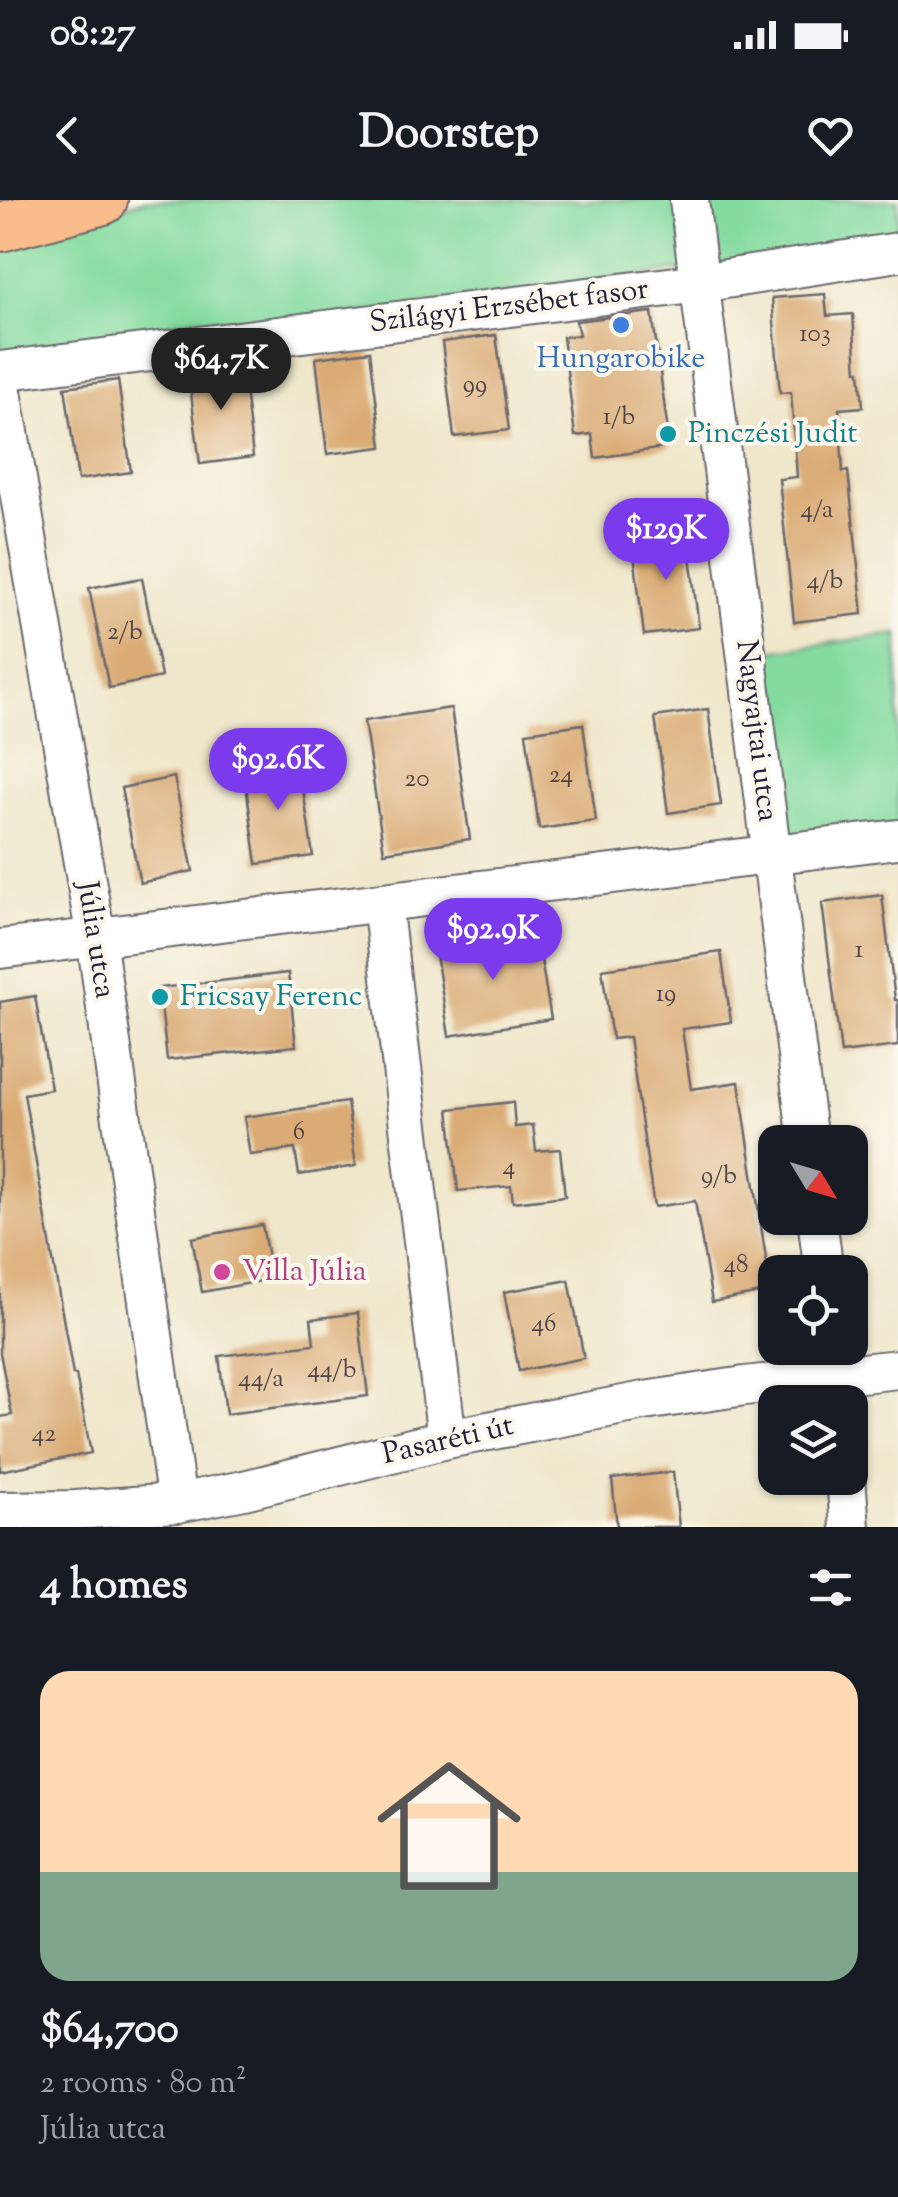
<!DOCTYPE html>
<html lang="en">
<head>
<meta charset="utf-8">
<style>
  :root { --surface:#171b24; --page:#20242c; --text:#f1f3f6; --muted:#9ea1a6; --line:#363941; --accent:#7c3aed }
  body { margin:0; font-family:"Sorts Mill Goudy",serif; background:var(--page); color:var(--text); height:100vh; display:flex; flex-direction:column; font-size:38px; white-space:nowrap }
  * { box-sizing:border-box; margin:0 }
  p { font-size:32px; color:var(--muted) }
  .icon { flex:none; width:55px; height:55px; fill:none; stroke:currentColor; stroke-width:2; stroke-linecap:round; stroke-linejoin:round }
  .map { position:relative; height:1327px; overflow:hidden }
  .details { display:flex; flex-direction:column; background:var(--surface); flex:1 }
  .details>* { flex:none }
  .needle { width:65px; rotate:128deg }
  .buttons { position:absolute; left:758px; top:925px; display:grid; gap:20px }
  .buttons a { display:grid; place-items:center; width:110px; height:110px; border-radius:20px; background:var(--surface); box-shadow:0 2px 8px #0004; font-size:50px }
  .price { position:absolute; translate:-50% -85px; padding:0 22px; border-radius:35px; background:var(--accent); color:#fff; font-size:32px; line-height:65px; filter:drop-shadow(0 2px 5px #0008) }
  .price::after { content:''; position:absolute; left:50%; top:60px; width:30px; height:22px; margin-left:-15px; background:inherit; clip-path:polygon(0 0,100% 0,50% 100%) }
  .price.on { background:#222; color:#fff }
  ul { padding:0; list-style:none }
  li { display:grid; align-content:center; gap:20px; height:530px; padding:0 40px }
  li+li { border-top:2px solid var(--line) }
  li span { display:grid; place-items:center; height:310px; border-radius:30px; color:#555 }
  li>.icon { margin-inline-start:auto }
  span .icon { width:180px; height:180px; fill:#fffc; stroke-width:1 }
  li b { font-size:42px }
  h2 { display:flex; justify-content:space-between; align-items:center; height:120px; padding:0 40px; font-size:42px }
  .status { display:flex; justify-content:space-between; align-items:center; height:70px; padding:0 50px; background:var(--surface); direction:ltr }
  .status svg { height:28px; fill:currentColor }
  header { display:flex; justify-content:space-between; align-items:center; height:130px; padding:0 40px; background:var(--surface); font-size:45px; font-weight:800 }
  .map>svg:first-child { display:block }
  .green { fill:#84dba0; stroke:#537e6e; stroke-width:2.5 }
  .building { fill:#daab74 }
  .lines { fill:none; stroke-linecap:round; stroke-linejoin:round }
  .minor-casing { stroke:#6a676d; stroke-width:42 }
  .major-casing { stroke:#6a676d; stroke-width:52 }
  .minor { stroke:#fff; stroke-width:38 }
  .major { stroke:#f9bc8a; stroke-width:48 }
  .shop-dot { fill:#3f7fe0; stroke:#fbf7ec; stroke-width:4 }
  .culture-dot { fill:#0f9aa8; stroke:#fbf7ec; stroke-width:4 }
  .hotel-dot { fill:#d1479c; stroke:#fbf7ec; stroke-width:4 }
  .labels { text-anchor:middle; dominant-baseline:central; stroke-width:8; stroke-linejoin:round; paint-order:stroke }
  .number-label { font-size:25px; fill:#504449 }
  .street-label { font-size:30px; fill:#22223b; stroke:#fbf7ec }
  .shop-label { font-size:30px; fill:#366cbe; stroke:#fbf7ec }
  .culture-label { font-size:30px; fill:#0d838f; stroke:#fbf7ec; text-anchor:start }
  .hotel-label { font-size:30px; fill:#b23c85; stroke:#fbf7ec; text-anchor:start }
</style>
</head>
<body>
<div class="status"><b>08:27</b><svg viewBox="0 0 49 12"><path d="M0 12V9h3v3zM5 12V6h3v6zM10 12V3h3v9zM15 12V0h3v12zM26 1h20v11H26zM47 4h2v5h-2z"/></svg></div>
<header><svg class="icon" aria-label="back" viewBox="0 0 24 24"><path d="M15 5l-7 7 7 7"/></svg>Doorstep<svg class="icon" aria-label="heart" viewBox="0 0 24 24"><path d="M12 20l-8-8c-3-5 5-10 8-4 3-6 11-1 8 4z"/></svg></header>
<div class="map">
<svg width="898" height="1327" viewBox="0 0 898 1327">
  <rect width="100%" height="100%" fill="#fbf7ec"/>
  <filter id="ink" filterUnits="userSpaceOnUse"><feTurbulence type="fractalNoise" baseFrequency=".01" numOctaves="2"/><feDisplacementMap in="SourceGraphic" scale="20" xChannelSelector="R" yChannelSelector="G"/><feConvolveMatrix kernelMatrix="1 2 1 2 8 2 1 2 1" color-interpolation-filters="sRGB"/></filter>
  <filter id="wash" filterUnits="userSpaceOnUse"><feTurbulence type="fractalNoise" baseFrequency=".0048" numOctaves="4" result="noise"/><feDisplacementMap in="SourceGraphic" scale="40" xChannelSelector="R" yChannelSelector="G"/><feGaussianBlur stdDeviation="2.25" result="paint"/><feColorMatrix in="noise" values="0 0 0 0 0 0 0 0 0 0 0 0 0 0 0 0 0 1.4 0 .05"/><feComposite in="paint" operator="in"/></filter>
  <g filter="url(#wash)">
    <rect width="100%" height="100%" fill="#efe7cb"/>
    <g class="green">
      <polygon points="147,0 898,0 898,41 0,162 0,38"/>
      <polygon points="898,434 898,639 772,654 746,454"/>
    </g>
    <g id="blocks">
      <g class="building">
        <polygon points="825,94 827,116 853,114 857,171 860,171 863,207 839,209 843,272 848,271 863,414 794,422 779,279 797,277 791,192 780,193 772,98"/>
        <polygon points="652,112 670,247 595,258 592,234 575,236 563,137 579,135 576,121"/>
        <polygon points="496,135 509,230 454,237 442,142"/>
        <polygon points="370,151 382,247 327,254 316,158"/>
        <polygon points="242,163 253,257 200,264 188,170"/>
        <polygon points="118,180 131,272 78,280 65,187"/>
        <polygon points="687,331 699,428 644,435 632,338"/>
        <polygon points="142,378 161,477 109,488 89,388"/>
        <polygon points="451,508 470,639 384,652 364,521"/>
        <polygon points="708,509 721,605 668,613 655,517"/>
        <polygon points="583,524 596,621 539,629 526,532"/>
        <polygon points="299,562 313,656 257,664 244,571"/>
        <polygon points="174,577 193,671 140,683 121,588"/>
        <polygon points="882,695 895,800 898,800 898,846 841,853 822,703"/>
        <polygon points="536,730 551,819 449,836 435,748"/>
        <polygon points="721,752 731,822 682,829 691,889 739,882 771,1091 712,1102 695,1001 654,1007 629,837 612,839 602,769"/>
        <polygon points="288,773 296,846 167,860 159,788"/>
        <polygon points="35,796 51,889 24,894 73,1175 76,1175 91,1253 0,1271 0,1217 12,1215 0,1153 0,802"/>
        <polygon points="347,902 356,966 299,975 295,949 250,955 244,917"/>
        <polygon points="513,902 515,927 533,925 536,951 560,949 565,996 513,1002 511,986 458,991 449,909"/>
        <polygon points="262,1025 272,1079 202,1092 192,1038"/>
        <polygon points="569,1080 584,1158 519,1171 504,1092"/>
        <polygon points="358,1113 368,1196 226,1214 219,1156 314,1144 311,1119"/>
        <polygon points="673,1272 679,1327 617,1327 612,1279"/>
      </g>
    </g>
  </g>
  <g filter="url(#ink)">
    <use href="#blocks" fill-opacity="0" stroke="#6a676d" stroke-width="2.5"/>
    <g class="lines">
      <defs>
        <g id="minor">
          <polyline points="689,0 808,942"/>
          <polyline points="0,171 700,83 898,52"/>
          <polyline points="0,180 96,738 177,1303"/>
          <polyline points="382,703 447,1239"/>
          <polyline points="0,749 898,639"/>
          <polyline points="817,1018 824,1072"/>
          <polyline points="833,1148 839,1202"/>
          <polyline points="846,1278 850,1327"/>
          <polyline points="0,1311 75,1310 177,1303 244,1290 447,1239 644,1201 745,1186 898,1169"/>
        </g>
        <polyline id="major" points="0,27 103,0"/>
      </defs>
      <use href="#minor" class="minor-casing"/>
      <use href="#major" class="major-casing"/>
      <use href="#minor" class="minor"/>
      <use href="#major" class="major"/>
    </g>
  </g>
  <circle class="shop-dot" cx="621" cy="125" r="10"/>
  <g class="culture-dot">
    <circle cx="668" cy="234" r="10"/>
    <circle cx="160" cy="797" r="10"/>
  </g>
  <circle class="hotel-dot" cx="222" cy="1072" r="10"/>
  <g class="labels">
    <g class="number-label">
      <text x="815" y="135">103</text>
      <text x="475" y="186">99</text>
      <text x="619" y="218">1/b</text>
      <text x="817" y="311">4/a</text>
      <text x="825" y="382">4/b</text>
      <text x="125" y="433">2/b</text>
      <text x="561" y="576">24</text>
      <text x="417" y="580">20</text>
      <text x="859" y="751">1</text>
      <text x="666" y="795">19</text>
      <text x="299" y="933">6</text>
      <text x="509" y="968">4</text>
      <text x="719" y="977">9/b</text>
      <text x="736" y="1066">48</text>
      <text x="544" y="1125">46</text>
      <text x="332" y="1171">44/b</text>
      <text x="261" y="1180">44/a</text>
      <text x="44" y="1235">42</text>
    </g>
    <g class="street-label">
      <text transform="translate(509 107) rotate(-7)">Szilágyi Erzsébet fasor</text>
      <text transform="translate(756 531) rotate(83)">Nagyajtai utca</text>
      <text transform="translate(95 740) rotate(81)">Júlia utca</text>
      <text transform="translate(448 1241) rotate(-13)">Pasaréti út</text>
    </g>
    <g class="shop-label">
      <text x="621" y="159">Hungarobike</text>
    </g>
    <g class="culture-label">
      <text x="688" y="234">Pinczési Judit</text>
      <text x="180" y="797">Fricsay Ferenc</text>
    </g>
    <g class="hotel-label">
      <text x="242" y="1072">Villa Júlia</text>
    </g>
  </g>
</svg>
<div class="buttons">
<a><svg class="needle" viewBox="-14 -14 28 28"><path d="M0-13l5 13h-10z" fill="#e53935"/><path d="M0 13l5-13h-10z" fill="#9ea1a6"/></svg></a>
<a><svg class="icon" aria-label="locate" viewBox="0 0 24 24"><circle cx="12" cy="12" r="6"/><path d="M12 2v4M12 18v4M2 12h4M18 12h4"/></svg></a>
<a><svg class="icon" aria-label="layers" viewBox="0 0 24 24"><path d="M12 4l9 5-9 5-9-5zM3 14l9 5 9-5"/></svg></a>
</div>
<b class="price on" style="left:221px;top:213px">$64.7K</b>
<b class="price" style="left:666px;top:383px">$129K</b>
<b class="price" style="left:278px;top:613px">$92.6K</b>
<b class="price" style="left:493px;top:783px">$92.9K</b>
</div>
<section class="details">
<h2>4 homes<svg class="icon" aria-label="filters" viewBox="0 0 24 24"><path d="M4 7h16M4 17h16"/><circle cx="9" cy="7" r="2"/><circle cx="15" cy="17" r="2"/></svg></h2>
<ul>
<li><span style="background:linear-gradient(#ffd9b3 65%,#7fa58c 0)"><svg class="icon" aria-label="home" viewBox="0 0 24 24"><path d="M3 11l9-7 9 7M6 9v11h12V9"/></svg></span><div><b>$64,700</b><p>2 rooms · 80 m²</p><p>Júlia utca</p></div></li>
</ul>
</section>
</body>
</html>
